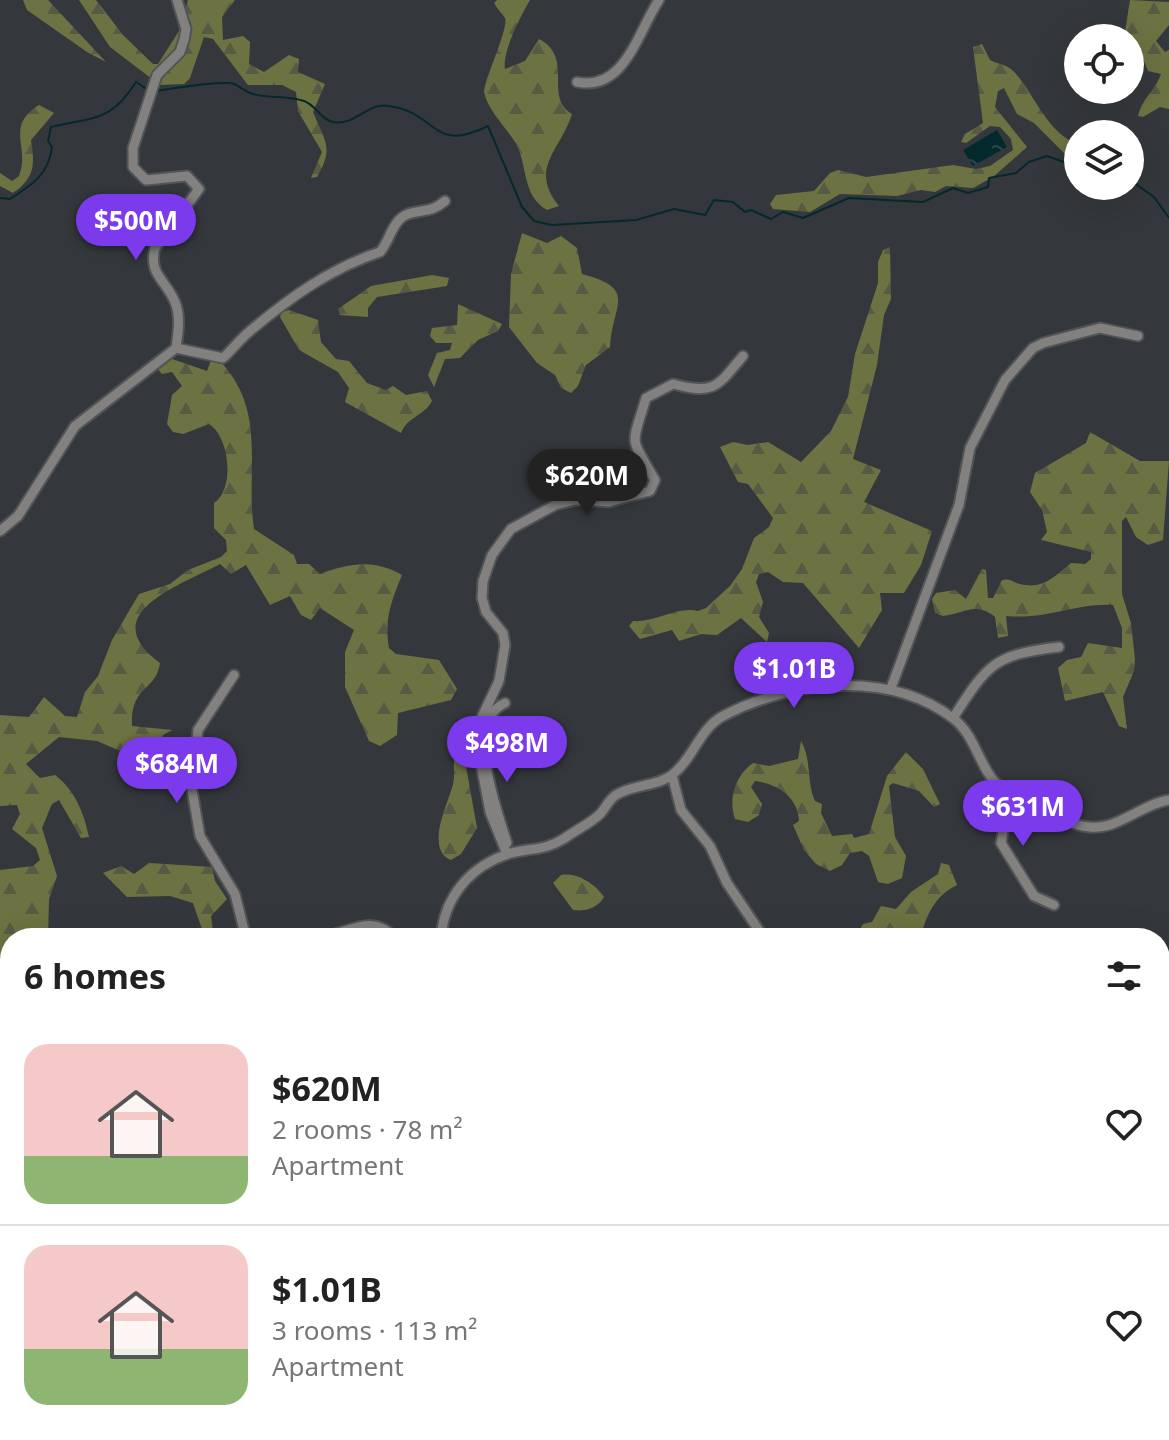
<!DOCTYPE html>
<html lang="en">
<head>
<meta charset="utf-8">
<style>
  :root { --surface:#fff; --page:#f6f6f6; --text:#222; --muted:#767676; --line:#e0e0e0; --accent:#7c3aed }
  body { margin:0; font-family:"Noto Sans",sans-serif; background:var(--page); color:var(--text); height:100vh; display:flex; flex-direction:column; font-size:30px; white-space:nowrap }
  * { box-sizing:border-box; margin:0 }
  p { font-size:26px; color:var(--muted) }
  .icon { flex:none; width:44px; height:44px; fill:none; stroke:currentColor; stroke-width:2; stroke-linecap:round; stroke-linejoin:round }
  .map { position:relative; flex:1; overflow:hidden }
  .sheet { position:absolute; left:0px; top:928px; width:1170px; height:512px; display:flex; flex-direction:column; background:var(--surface); border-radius:32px 32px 0 0; box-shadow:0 8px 32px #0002 }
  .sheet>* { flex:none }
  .fabs { position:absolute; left:1064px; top:24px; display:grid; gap:16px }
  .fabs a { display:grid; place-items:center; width:80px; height:80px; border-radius:50%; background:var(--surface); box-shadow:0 8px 32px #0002; font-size:40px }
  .price { position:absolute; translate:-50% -68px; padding:0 18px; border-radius:28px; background:var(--accent); color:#fff; font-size:26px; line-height:52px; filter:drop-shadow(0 2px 4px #0008) }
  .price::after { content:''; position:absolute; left:50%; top:48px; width:24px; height:18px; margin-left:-12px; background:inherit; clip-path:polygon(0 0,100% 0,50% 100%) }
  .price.selected { background:#222; color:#fff }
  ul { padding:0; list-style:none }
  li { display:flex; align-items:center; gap:24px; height:200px; padding:0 24px }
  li+li { border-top:2px solid var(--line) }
  li span { display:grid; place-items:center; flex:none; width:224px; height:160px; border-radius:24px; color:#555 }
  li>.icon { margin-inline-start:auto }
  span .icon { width:96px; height:96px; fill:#fffc; stroke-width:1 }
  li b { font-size:34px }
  h2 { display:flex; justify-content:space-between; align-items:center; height:96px; padding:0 24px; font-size:34px }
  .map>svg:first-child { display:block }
  .grass { fill:#434526 }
  .forest { fill:url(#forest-firs) }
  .water { fill:url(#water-ripples) }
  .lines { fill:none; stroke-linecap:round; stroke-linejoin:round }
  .stream { stroke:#04292c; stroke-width:2 }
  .minor-casing { stroke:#505457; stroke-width:13 }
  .minor { stroke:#82817f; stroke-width:9 }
</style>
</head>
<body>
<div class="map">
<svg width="1169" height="1440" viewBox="0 0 1169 1440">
  <defs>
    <pattern id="forest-firs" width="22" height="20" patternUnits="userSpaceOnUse" patternTransform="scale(2)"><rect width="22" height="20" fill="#6d7242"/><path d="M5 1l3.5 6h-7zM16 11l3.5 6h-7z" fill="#585b44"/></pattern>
    <pattern id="water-ripples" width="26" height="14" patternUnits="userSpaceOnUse" patternTransform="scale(2)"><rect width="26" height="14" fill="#04292c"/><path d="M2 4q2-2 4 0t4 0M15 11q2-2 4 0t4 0" fill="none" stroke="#28484b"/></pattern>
  </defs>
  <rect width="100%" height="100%" fill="#34383c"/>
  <polygon class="grass" points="635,460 644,486 629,491 620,465"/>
  <g class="forest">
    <polygon points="23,0 48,0 106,62 87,52 27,10"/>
    <path d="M 79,0 L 96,0 L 123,35 L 153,64 L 158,64 L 179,31 L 188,0 L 235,0 L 222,17 L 223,40 L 243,36 L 250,42 L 249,64 L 264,72 L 289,55 L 299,59 L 298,72 L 325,84 L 313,112 C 324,140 335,147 317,177 L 311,178 L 322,152 L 298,111 L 296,92 L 282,85 L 248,85 L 213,39 L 204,37 L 190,78 L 184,84 L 160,85 L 110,47 Z"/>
    <path d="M 497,0 L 530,0 C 521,15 502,52 505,69 L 525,61 L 539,39 C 575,58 543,97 572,114 C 561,150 528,168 559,206 L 547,210 C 520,195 529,161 513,139 C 503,124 488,110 484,92 C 485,77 509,28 505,18 C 502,13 497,9 494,3 Z"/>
    <path d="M 1130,0 L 1169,2 L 1169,25 L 1156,41 L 1165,52 L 1169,50 L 1169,109 L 1160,107 L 1143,117 L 1138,116 C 1143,97 1155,91 1161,74 L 1148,71 L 1137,44 L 1130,45 L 1130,38 L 1124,38 Z"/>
    <path d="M 982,44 L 990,60 C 1000,65 1008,64 1016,74 C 1035,96 1049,135 1078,144 L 1078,158 L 1066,155 L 1034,123 L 1017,114 L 1004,88 L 998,91 L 995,107 L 1027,147 L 993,177 L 973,188 L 946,186 L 935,192 L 921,190 L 897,196 L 840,194 L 810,212 L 773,209 L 770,204 L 776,195 L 814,191 L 830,173 L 838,170 L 866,177 L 953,165 L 976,169 L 990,166 L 1013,150 L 1011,139 L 1000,127 L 990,126 L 966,143 L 961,142 L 965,134 L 983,123 L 973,47 Z"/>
    <path d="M 39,105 L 54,113 L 31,140 C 35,164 35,178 13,193 L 0,186 L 0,173 L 12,181 L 19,176 C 31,147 4,127 39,105 Z"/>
    <path d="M 522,233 L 547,243 L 561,236 L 577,248 L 582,274 C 639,289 612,304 610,347 L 586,365 L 578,386 L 571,393 L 561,388 L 555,375 L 537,363 L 509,327 L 511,274 Z"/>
    <path d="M 890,247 L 891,299 L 884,315 L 877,365 L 853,459 L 881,470 L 864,502 L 932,531 L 921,565 L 904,593 L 880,593 L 882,610 L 859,648 L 803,583 L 783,582 L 768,572 L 759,574 L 756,582 L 763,602 L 759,617 L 769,633 L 767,642 L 741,618 L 717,635 L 701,634 L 679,641 L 672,630 L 640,639 L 629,626 L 633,621 C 656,623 676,606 698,611 L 706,608 L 730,586 L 742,569 L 754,538 L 769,527 L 773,518 L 748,484 L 738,482 L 720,447 L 733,442 L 748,445 L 768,442 L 801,462 L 831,431 L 848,397 L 855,354 L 878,283 L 878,262 L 883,250 Z"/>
    <polygon points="432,275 449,278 447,286 377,297 368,308 368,317 340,315 338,309 371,286"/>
    <polygon points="458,304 502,324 498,331 478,340 460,358 445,359 434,387 428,375 437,353 450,350 452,343 436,343 430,336 432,328 457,325"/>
    <path d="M 289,310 L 318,320 L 321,342 L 336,359 L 349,361 L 367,383 L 386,390 L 393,386 L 406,395 L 427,391 L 432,401 C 424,416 407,417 401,433 L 345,402 L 349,388 L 338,372 L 299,350 L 280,317 L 282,312 Z"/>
    <path d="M 172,359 L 207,371 L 211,360 L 220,361 C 268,412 245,470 254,529 L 294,555 L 297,564 L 309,564 L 320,574 C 350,563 374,559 402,575 C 391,602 384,619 389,648 L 396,654 L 439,660 L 457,689 L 451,700 L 398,713 L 397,735 L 380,746 L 369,741 L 345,687 L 345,652 L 354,630 L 320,608 L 311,620 L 301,615 L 290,596 L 270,605 L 246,565 L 231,574 L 220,564 C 181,585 93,614 160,663 C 156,692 130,685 132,726 L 172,730 L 163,735 L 155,758 L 139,759 L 97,741 L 59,737 L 26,764 L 40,778 L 55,775 C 75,790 84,813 89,837 L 81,838 L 59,800 L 52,804 L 42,828 L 57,876 L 49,899 L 48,938 L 10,938 L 10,999 L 0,995 L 0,870 L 33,866 L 40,860 L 36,848 L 12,829 L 20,814 L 17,805 L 0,806 L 0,715 L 29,717 L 44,697 L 65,716 L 77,717 L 85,692 L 98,676 L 112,640 L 139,594 L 170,584 L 188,570 L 221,557 L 227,551 L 226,540 L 214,528 L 214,503 C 235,490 230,437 209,424 L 183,434 L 173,432 L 167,424 L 172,395 L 182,386 L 172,372 L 162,374 L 156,367 Z"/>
    <path d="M 1090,432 L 1140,461 L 1169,461 L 1163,540 L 1148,545 L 1136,537 L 1126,517 L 1122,521 L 1122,594 L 1131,623 L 1135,659 L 1134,671 L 1123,697 L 1127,729 L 1119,726 L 1103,692 L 1065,701 L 1058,668 L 1067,660 L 1081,657 L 1088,643 L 1122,648 L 1122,628 L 1113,605 C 1075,603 1048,620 1006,616 L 1008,636 L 998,638 L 995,617 C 975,601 964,614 943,616 L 935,613 L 932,599 L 936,593 L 955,590 L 966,599 L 982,569 L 986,570 L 988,598 L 993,598 L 1002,580 C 1011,578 1012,582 1020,584 C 1043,590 1055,576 1071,563 L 1085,564 L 1091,559 L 1091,552 L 1041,540 L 1047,532 L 1042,510 L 1030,492 L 1035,473 L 1086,443 Z"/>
    <path d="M 801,741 C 812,760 806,781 815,801 L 822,804 L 821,813 L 832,836 L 852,834 L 854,838 L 869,834 L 887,776 L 906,752 L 923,769 L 940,804 L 934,807 L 919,791 L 893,783 L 889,786 L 895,837 L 906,856 L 902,878 L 888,884 L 878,882 L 869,856 L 862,851 L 850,853 L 842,865 L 830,871 L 816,864 L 804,850 L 793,825 L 799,821 C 798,797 778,784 755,781 L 751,787 L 762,804 L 759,815 L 748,822 L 735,819 C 728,798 735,776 753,763 L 769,766 L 798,759 Z"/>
    <path d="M 457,752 L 464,755 L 477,828 L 461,854 L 451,860 C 424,849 449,802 453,784 C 456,772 451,763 457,752 Z"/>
    <polygon points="149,863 212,867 215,881 227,899 211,916 213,931 223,938 205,938 193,903 170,896 127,897 103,873 121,866 134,874"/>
    <path d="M 941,863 L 949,865 L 957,885 C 934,896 927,915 920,938 L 855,938 L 863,924 L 872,922 L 881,906 L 896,909 L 911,892 L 938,874 Z"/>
    <path d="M 561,875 C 577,872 595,884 604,897 C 598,908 584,912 573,910 L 553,883 Z"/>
  </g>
  <polygon class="water" points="997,130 1007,147 973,166 963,150"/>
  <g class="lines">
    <g class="stream">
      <path d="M 156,91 C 179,88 205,82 229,83 C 237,83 242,90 250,93 C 267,99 287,95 304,101 C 316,105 321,120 333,122 C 356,126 367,102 389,106 C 439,113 431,154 488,126 L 522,207 L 534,221 L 552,225 L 636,220 L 674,209 L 705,215 L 714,200 L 733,202 L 745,212 L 751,210 L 771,219 L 783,212 L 803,218 L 849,198 L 923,202 L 953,188 L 968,193 L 988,187 L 989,178 L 1016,173 L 1029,162 L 1047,156 L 1078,167"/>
      <polyline points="1130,180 1154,197 1169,218"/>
      <path d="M 0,198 L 10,199 C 32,185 49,174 52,147 L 48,141 L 51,127 C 94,117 111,122 136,82 L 145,88"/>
      <polyline points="1160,1127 1169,1127"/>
      <polyline points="154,1440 155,1430"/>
    </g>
    <defs>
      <g id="minor">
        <path d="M 577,82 C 625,92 638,31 659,0"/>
        <path d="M 176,348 L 223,358 C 232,350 240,339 250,331 C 289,298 331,268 380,252 C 390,241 392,220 408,214 C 423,209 431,213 445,201"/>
        <path d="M 0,531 L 18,516 L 75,426 L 176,348 C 178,333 181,317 175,302 C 166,280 148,274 155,248 L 199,189 L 187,176 L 146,180 L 133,167 L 133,148 L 157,75 L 180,52 L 184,40 L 186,29 L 177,0"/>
        <polyline points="234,675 198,730 192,790 200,836 235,894 246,938"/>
        <polyline points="891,688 959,505 970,448 1005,380 1033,348 1043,343 1100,328 1138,336"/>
        <path d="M 505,703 C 463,722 497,810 507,843"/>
        <path d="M 953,718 C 988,664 993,655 1059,647"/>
        <polyline points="672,775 681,810 710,846 727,883 764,938"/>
        <polyline points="1010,791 1001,843 1034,896 1054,905"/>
        <path d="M 507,854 L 490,812 L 478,749 L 481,719 L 499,681 L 505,645 L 503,633 L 486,612 L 482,598 L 483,581 L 492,555 L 511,529 L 555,505 L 575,500 L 609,502 L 650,491 L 655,480 C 629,435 631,448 646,398 L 673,384 C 714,395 717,387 743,356"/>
        <path d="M 297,938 C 305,937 314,938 323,937 C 351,932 372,913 395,938"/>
        <path d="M 441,938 C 444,898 469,867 508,854 C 531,847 543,852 565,838 C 576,830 591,823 600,814 C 606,808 608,800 616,795 C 633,784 656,787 672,775 C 694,758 699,729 723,716 C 792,680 890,670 954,719 C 974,735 978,761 993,780 C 1003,792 1018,790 1031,797 C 1051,809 1065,825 1090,827 C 1118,830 1142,804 1169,800"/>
        <polyline points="0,1011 10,1024"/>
        <polyline points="0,1350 10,1354"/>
        <polyline points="10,1372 10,1376"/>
        <polyline points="28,1430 32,1440"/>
        <polyline points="454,1430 457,1440"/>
      </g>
    </defs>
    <use href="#minor" class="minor-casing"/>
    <use href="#minor" class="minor"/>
  </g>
</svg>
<div class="fabs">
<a><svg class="icon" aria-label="locate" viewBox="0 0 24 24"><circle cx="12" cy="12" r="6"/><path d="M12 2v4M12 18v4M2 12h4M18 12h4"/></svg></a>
<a><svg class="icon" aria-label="layers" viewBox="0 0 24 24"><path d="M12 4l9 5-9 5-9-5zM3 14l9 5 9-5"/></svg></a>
</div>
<b class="price" style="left:136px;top:262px">$500M</b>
<b class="price selected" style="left:587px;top:517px">$620M</b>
<b class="price" style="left:794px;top:710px">$1.01B</b>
<b class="price" style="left:507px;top:784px">$498M</b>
<b class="price" style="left:177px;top:805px">$684M</b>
<b class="price" style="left:1023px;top:848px">$631M</b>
<section class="sheet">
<h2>6 homes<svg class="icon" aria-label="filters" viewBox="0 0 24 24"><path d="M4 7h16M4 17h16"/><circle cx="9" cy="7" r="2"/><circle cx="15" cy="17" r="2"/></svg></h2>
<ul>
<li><span style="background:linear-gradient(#f6c9c9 70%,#8fb573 0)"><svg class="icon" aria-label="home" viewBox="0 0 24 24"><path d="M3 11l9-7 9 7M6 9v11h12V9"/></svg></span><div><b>$620M</b><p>2 rooms · 78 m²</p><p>Apartment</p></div><svg class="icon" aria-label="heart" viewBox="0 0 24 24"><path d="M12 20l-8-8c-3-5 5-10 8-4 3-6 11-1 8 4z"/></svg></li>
<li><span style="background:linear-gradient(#f6c9c9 65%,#8fb573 0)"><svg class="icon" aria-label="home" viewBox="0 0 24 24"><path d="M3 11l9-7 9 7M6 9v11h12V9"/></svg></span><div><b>$1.01B</b><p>3 rooms · 113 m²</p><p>Apartment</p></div><svg class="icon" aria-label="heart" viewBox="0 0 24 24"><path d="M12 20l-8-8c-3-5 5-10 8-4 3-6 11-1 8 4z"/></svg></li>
</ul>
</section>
</div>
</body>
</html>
